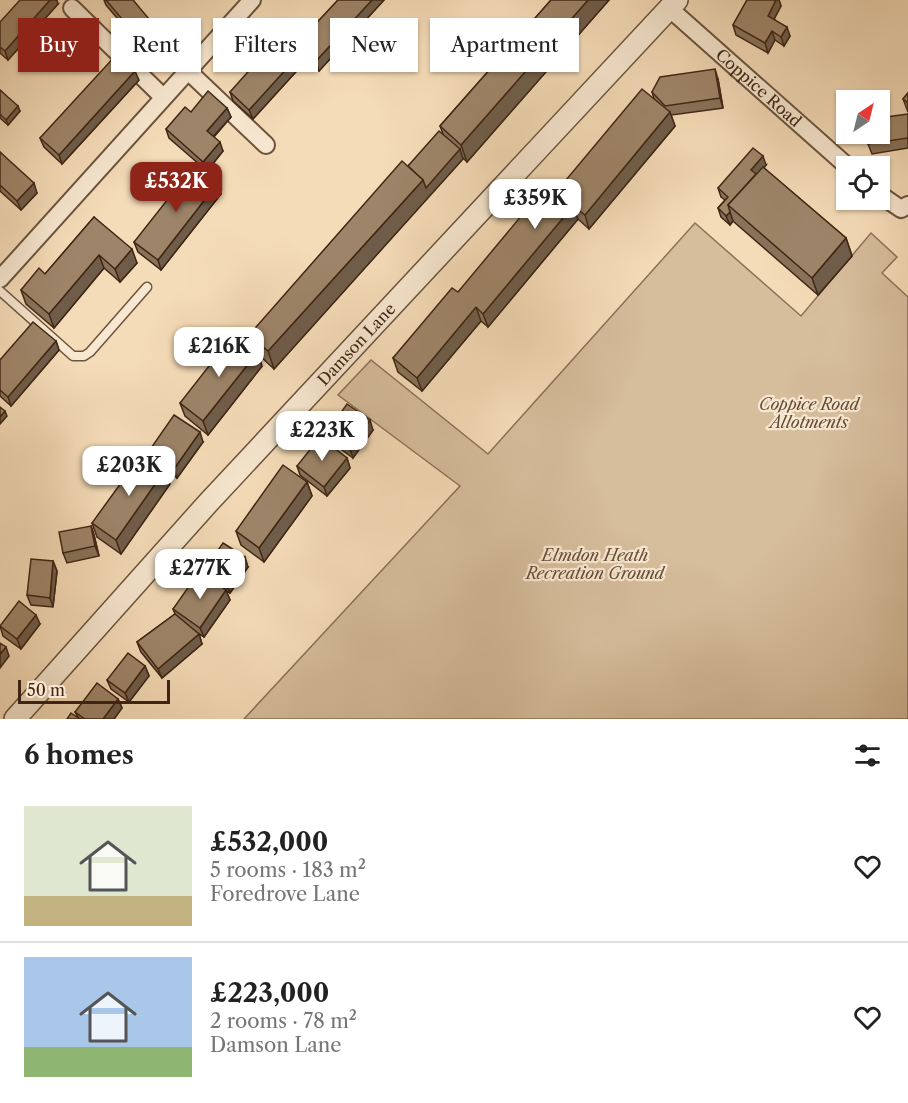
<!DOCTYPE html>
<html lang="en">
<head>
<meta charset="utf-8">
<style>
  :root { --surface:#fff; --page:#f6f6f6; --text:#222; --muted:#767676; --line:#e0e0e0; --accent:#8f2418 }
  body { margin:0; font-family:"Libre Caslon Text",serif; background:var(--page); color:var(--text); height:100vh; display:flex; flex-direction:column; font-size:22px; white-space:nowrap }
  * { box-sizing:border-box; margin:0 }
  p { font-size:20px; color:var(--muted) }
  .icon { flex:none; width:33px; height:33px; fill:none; stroke:currentColor; stroke-width:2; stroke-linecap:round; stroke-linejoin:round }
  .map { position:relative; height:719px; overflow:hidden }
  .panel { display:flex; flex-direction:column; background:var(--surface); flex:1 }
  .panel>* { flex:none }
  .guide { position:absolute; left:18px; top:18px; width:600px; height:54px; display:flex; gap:12px }
  .needle { width:39px; rotate:35deg }
  .fabs { position:absolute; left:836px; top:90px; display:grid; gap:12px }
  .fabs a { display:grid; place-items:center; width:54px; height:54px; border-radius:0px; background:var(--surface); box-shadow:0 2px 4px #0004; font-size:30px }
  .scale { position:absolute; left:18px; bottom:15px; width:152px; box-sizing:border-box; padding-left:6px; border:3px solid #3f2614; border-top:0; font-size:16px; line-height:21px; white-space:nowrap; color:#3f2614; -webkit-text-stroke:4px #f8e8d1; paint-order:stroke }
  .price { position:absolute; translate:-50% -51px; padding:0 14px; border-radius:12px; background:#fff; color:#222; font-size:20px; line-height:39px; filter:drop-shadow(0 2px 3px #0008) }
  .price::after { content:''; position:absolute; left:50%; top:36px; width:18px; height:14px; margin-left:-9px; background:inherit; clip-path:polygon(0 0,100% 0,50% 100%) }
  .price.active { background:var(--accent); color:#fff }
  ul { padding:0; list-style:none }
  li { display:flex; align-items:center; gap:18px; height:150px; padding:0 24px }
  li+li { border-top:2px solid var(--line) }
  li span { display:grid; place-items:center; flex:none; width:168px; height:120px; border-radius:0px; color:#555 }
  li>.icon { margin-inline-start:auto }
  span .icon { width:72px; height:72px; fill:#fffc; stroke-width:1 }
  li b { font-size:26px }
  h2 { display:flex; justify-content:space-between; align-items:center; height:72px; padding:0 24px; font-size:26px }
  .pill { padding:0 21px; border-radius:0px; background:var(--surface); box-shadow:0 2px 4px #0004; font-size:21px; line-height:54px }
  .pill.active { background:var(--accent); color:#fff }
  .map>svg:first-child { display:block }
  .green { fill:#d6bd9c; stroke:#8a7258; stroke-width:1.5 }
  .lines { fill:none; stroke-linecap:round; stroke-linejoin:round }
  .service-casing { stroke:#6c543d; stroke-width:11 }
  .minor-casing { stroke:#6c543d; stroke-width:20 }
  .tertiary-casing { stroke:#6c543d; stroke-width:24 }
  .service { stroke:#f8e8d1; stroke-width:8 }
  .minor { stroke:#f8e8d1; stroke-width:16 }
  .tertiary { stroke:#f8e8d1; stroke-width:21 }
  .wall { fill:#88725a; stroke:#3f2614; stroke-width:1.5 }
  .shaded-wall { fill:#6f5d4a; stroke:#3f2614; stroke-width:1.5 }
  .building { fill:#9e8569; stroke:#3f2614; stroke-width:1.5 }
  .labels { text-anchor:middle; dominant-baseline:central; stroke-width:4.5; stroke-linejoin:round; paint-order:stroke }
  .street-label { font-size:16px; fill:#3f2614; stroke:#f8e8d1 }
  .park-label { font-size:16px; font-style:italic; fill:#654c36; stroke:#f8e8d1 }
</style>
</head>
<body>
<div class="map">
<svg width="908" height="719" viewBox="0 0 908 719">
  <rect width="100%" height="100%" fill="#f5dcb8"/>
  <filter id="stains"><feTurbulence type="fractalNoise" baseFrequency=".00333" numOctaves="4"/><feColorMatrix values="0 0 0 0 .2 0 0 0 0 .09 0 0 0 0 .02 0 0 0 .5 -.17"/></filter>
  <radialGradient id="worn" r=".72"><stop offset=".6" stop-color="#630" stop-opacity="0"/><stop offset="1" stop-color="#630" stop-opacity=".3"/></radialGradient>
  <polygon class="green" points="695,223 801,316 871,233 897,257 882,273 908,297 908,719 244,719 460,486 338,395 371,360 488,454"/>
  <g class="lines">
    <defs>
      <polyline id="service" points="0,291 73,356 84,356 90,352 147,287"/>
      <g id="minor">
        <polyline points="72,8 163,97"/>
        <path id="s1" d="M 669,8 L 847,166"/>
        <polyline points="187,70 266,145"/>
        <polyline points="879,194 901,209 908,205"/>
        <polyline points="0,279 252,0"/>
      </g>
      <g id="tertiary">
        <path id="s2" d="M 15,719 L 208,503 L 677,0"/>
      </g>
    </defs>
    <use href="#service" class="service-casing"/>
    <use href="#minor" class="minor-casing"/>
    <use href="#tertiary" class="tertiary-casing"/>
    <use href="#service" class="service"/>
    <use href="#minor" class="minor"/>
    <use href="#tertiary" class="tertiary"/>
  </g>
  <g class="wall">
    <polygon points="104,0 133,0 173,53 158,66 106,5"/>
    <polygon points="338,0 384,0 319,71 300,53 297,44"/>
    <polygon points="551,0 609,0 467,162 463,158 274,369 258,354 262,366 208,435 185,416 180,403 255,351 249,335 408,166 443,134 440,126"/>
    <polygon points="747,0 779,0 781,6 774,19 790,36 784,46 775,40 768,53 736,35 733,25"/>
    <polygon points="58,4 8,60 0,53 0,22"/>
    <polygon points="303,64 253,119 233,101 230,92"/>
    <polygon points="718,79 723,108 671,115 675,126 589,229 578,219 488,327 481,321 422,391 398,372 393,358 458,292 654,99 652,92"/>
    <polygon points="139,80 62,164 44,147 40,138"/>
    <polygon points="0,90 20,111 8,125 0,118"/>
    <polygon points="908,93 908,112 903,99"/>
    <polygon points="227,108 231,117 214,137 223,151 207,171 169,138 166,129 191,112"/>
    <polygon points="908,114 908,148 872,154 868,144"/>
    <polygon points="0,152 37,193 21,210 0,191"/>
    <polygon points="766,165 764,168 846,238 852,256 818,295 734,222 733,221 730,225 721,217 718,208 725,200 721,197 718,188"/>
    <polygon points="217,184 221,194 161,270 138,252 134,242"/>
    <polygon points="94,217 137,263 120,282 104,268 54,328 26,304 21,290 45,274"/>
    <polygon points="56,341 59,350 11,406 0,396 0,360"/>
    <polygon points="373,430 353,458 331,442 327,432"/>
    <polygon points="203,442 177,478 152,460 149,451"/>
    <polygon points="347,458 350,468 327,496 300,475 297,466"/>
    <polygon points="307,482 312,496 264,562 241,545 236,531"/>
    <polygon points="170,484 121,554 97,537 92,523"/>
    <polygon points="91,526 94,535 99,556 67,563 63,553"/>
    <polygon points="53,561 57,571 53,607 31,605 27,595"/>
    <polygon points="248,567 230,593 226,591 230,600 204,637 196,632 199,634 202,644 162,678 141,652 137,642 175,614 173,609 208,578 205,569"/>
    <polygon points="40,624 21,649 3,636 0,626"/>
    <polygon points="145,666 149,676 129,702 111,689 107,680"/>
    <polygon points="118,699 122,708 114,719 67,719 78,717 75,712"/>
  </g>
  <g class="shaded-wall">
    <polygon points="50,0 57,0 58,4 8,60 5,51"/>
    <polygon points="372,0 384,0 319,71 316,61"/>
    <polygon points="588,0 609,0 467,162 461,145"/>
    <polygon points="776,0 779,0 781,6 771,25 768,16"/>
    <polygon points="787,27 790,36 784,46 781,37"/>
    <polygon points="772,31 775,40 768,53 765,43"/>
    <polygon points="170,44 173,53 158,66 154,57"/>
    <polygon points="299,55 303,64 253,119 249,110"/>
    <polygon points="715,69 718,79 723,108 720,98"/>
    <polygon points="135,71 139,80 62,164 59,155"/>
    <polygon points="18,106 20,111 8,125 6,120"/>
    <polygon points="227,108 231,117 210,140 207,131"/>
    <polygon points="670,112 675,126 589,229 585,215"/>
    <polygon points="220,142 223,151 207,171 203,162"/>
    <polygon points="460,149 463,159 274,369 268,351 423,180"/>
    <polygon points="763,156 766,165 754,179 751,170"/>
    <polygon points="34,183 37,193 21,210 17,201"/>
    <polygon points="217,184 221,194 161,270 158,260"/>
    <polygon points="573,206 578,219 488,327 483,314"/>
    <polygon points="730,212 733,221 730,225 726,216"/>
    <polygon points="846,238 852,256 818,295 812,278"/>
    <polygon points="132,249 137,263 120,282 115,269"/>
    <polygon points="99,255 104,268 54,328 49,314"/>
    <polygon points="476,307 481,321 422,391 417,378"/>
    <polygon points="56,341 59,350 11,406 8,397"/>
    <polygon points="257,353 262,366 208,435 203,421"/>
    <polygon points="5,411 7,416 0,424 0,417"/>
    <polygon points="370,420 373,430 353,458 350,449"/>
    <polygon points="200,432 203,442 177,478 174,469"/>
    <polygon points="347,458 350,468 327,496 324,487"/>
    <polygon points="165,470 170,484 121,554 116,540"/>
    <polygon points="307,482 312,496 264,562 259,548"/>
    <polygon points="91,526 94,535 99,556 95,546"/>
    <polygon points="245,557 248,567 230,593 226,584"/>
    <polygon points="53,561 57,571 53,607 50,598"/>
    <polygon points="226,590 230,600 204,637 200,628"/>
    <polygon points="36,615 40,624 21,649 17,639"/>
    <polygon points="199,634 202,644 162,678 158,669"/>
    <polygon points="6,647 9,656 0,668 0,654"/>
    <polygon points="145,666 149,676 129,702 125,693"/>
    <polygon points="118,699 122,708 114,719 103,719"/>
  </g>
  <g class="building">
    <polygon points="20,0 50,0 5,51 0,47 0,22"/>
    <polygon points="106,0 133,0 170,44 154,57"/>
    <polygon points="338,0 372,0 316,61 297,44"/>
    <polygon points="551,0 588,0 461,145 440,126"/>
    <polygon points="747,0 776,0 768,16 787,27 781,37 772,31 765,43 733,25"/>
    <polygon points="279,37 299,55 249,110 230,92"/>
    <polygon points="117,54 135,71 59,155 40,138"/>
    <polygon points="715,69 720,98 665,106 652,92 660,77"/>
    <polygon points="642,89 670,112 585,215 573,206 483,314 476,307 417,378 393,358 452,288 458,292 547,185 556,192"/>
    <polygon points="0,90 18,106 6,120 0,114"/>
    <polygon points="208,91 227,108 207,131 220,142 203,162 166,129 185,107 191,112"/>
    <polygon points="908,93 908,103 903,99"/>
    <polygon points="908,114 908,138 868,144 867,134 879,134 879,118"/>
    <polygon points="439,131 460,149 426,188 423,180 408,166"/>
    <polygon points="753,148 763,156 751,170 756,174 728,205 730,212 726,216 718,208 728,197 718,188"/>
    <polygon points="0,152 34,183 17,201 0,185"/>
    <polygon points="402,161 423,180 268,351 249,335"/>
    <polygon points="194,166 217,184 158,260 134,242"/>
    <polygon points="763,167 846,238 812,278 728,205"/>
    <polygon points="94,217 132,249 115,269 99,255 49,314 21,290 39,268 45,274"/>
    <polygon points="33,322 56,341 8,397 0,390 0,360"/>
    <polygon points="234,334 257,353 203,421 180,403"/>
    <polygon points="347,404 370,420 350,449 327,432"/>
    <polygon points="0,407 5,411 0,417"/>
    <polygon points="174,415 200,432 174,469 149,451"/>
    <polygon points="320,437 347,458 324,487 297,466"/>
    <polygon points="142,454 165,470 116,540 92,523"/>
    <polygon points="283,465 307,482 259,548 236,531"/>
    <polygon points="91,526 95,546 63,553 59,532"/>
    <polygon points="223,543 245,557 226,584 205,569"/>
    <polygon points="31,559 53,561 50,598 27,595"/>
    <polygon points="199,572 226,590 200,628 173,609"/>
    <polygon points="19,601 36,615 17,639 0,626"/>
    <polygon points="175,614 199,634 158,669 137,642"/>
    <polygon points="0,643 6,647 0,654"/>
    <polygon points="128,653 145,666 125,693 107,680"/>
    <polygon points="97,683 118,699 103,719 85,719 75,712"/>
    <polygon points="71,713 80,719 67,719"/>
  </g>
  <g class="labels">
    <g class="street-label">
      <text stroke="none"><textPath href="#s1" startOffset="120">Coppice Road</textPath></text>
      <text stroke="none"><textPath href="#s2" startOffset="507">Damson Lane</textPath></text>
    </g>
    <g class="park-label">
      <text x="809" y="404">Coppice Road<tspan x="809" dy="18">Allotments</tspan></text>
      <text x="595" y="555">Elmdon Heath<tspan x="595" dy="18">Recreation Ground</tspan></text>
    </g>
  </g>
  <rect width="100%" height="100%" filter="url(#stains)"/>
  <rect width="100%" height="100%" fill="url(#worn)"/>
</svg>
<div class="fabs">
<a><svg class="needle" viewBox="-14 -14 28 28"><path d="M0-13l5 13h-10z" fill="#e53935"/><path d="M0 13l5-13h-10z" fill="#767676"/></svg></a>
<a><svg class="icon" aria-label="locate" viewBox="0 0 24 24"><circle cx="12" cy="12" r="6"/><path d="M12 2v4M12 18v4M2 12h4M18 12h4"/></svg></a>
</div>
<div class="scale">50 m</div>
<b class="price active" style="left:176px;top:213px">£532K</b>
<b class="price" style="left:535px;top:230px">£359K</b>
<b class="price" style="left:219px;top:378px">£216K</b>
<b class="price" style="left:322px;top:462px">£223K</b>
<b class="price" style="left:129px;top:497px">£203K</b>
<b class="price" style="left:200px;top:600px">£277K</b>
<div class="guide">
<a class="pill active">Buy</a>
<a class="pill">Rent</a>
<a class="pill">Filters</a>
<a class="pill">New</a>
<a class="pill">Apartment</a>
</div>
</div>
<section class="panel">
<h2>6 homes<svg class="icon" aria-label="filters" viewBox="0 0 24 24"><path d="M4 7h16M4 17h16"/><circle cx="9" cy="7" r="2"/><circle cx="15" cy="17" r="2"/></svg></h2>
<ul>
<li><span style="background:linear-gradient(#dfe7d0 75%,#c2b280 0)"><svg class="icon" aria-label="home" viewBox="0 0 24 24"><path d="M3 11l9-7 9 7M6 9v11h12V9"/></svg></span><div><b>£532,000</b><p>5 rooms · 183 m²</p><p>Foredrove Lane</p></div><svg class="icon" aria-label="heart" viewBox="0 0 24 24"><path d="M12 20l-8-8c-3-5 5-10 8-4 3-6 11-1 8 4z"/></svg></li>
<li><span style="background:linear-gradient(#a9c7e8 75%,#8fb573 0)"><svg class="icon" aria-label="home" viewBox="0 0 24 24"><path d="M3 11l9-7 9 7M6 9v11h12V9"/></svg></span><div><b>£223,000</b><p>2 rooms · 78 m²</p><p>Damson Lane</p></div><svg class="icon" aria-label="heart" viewBox="0 0 24 24"><path d="M12 20l-8-8c-3-5 5-10 8-4 3-6 11-1 8 4z"/></svg></li>
</ul>
</section>
</body>
</html>
